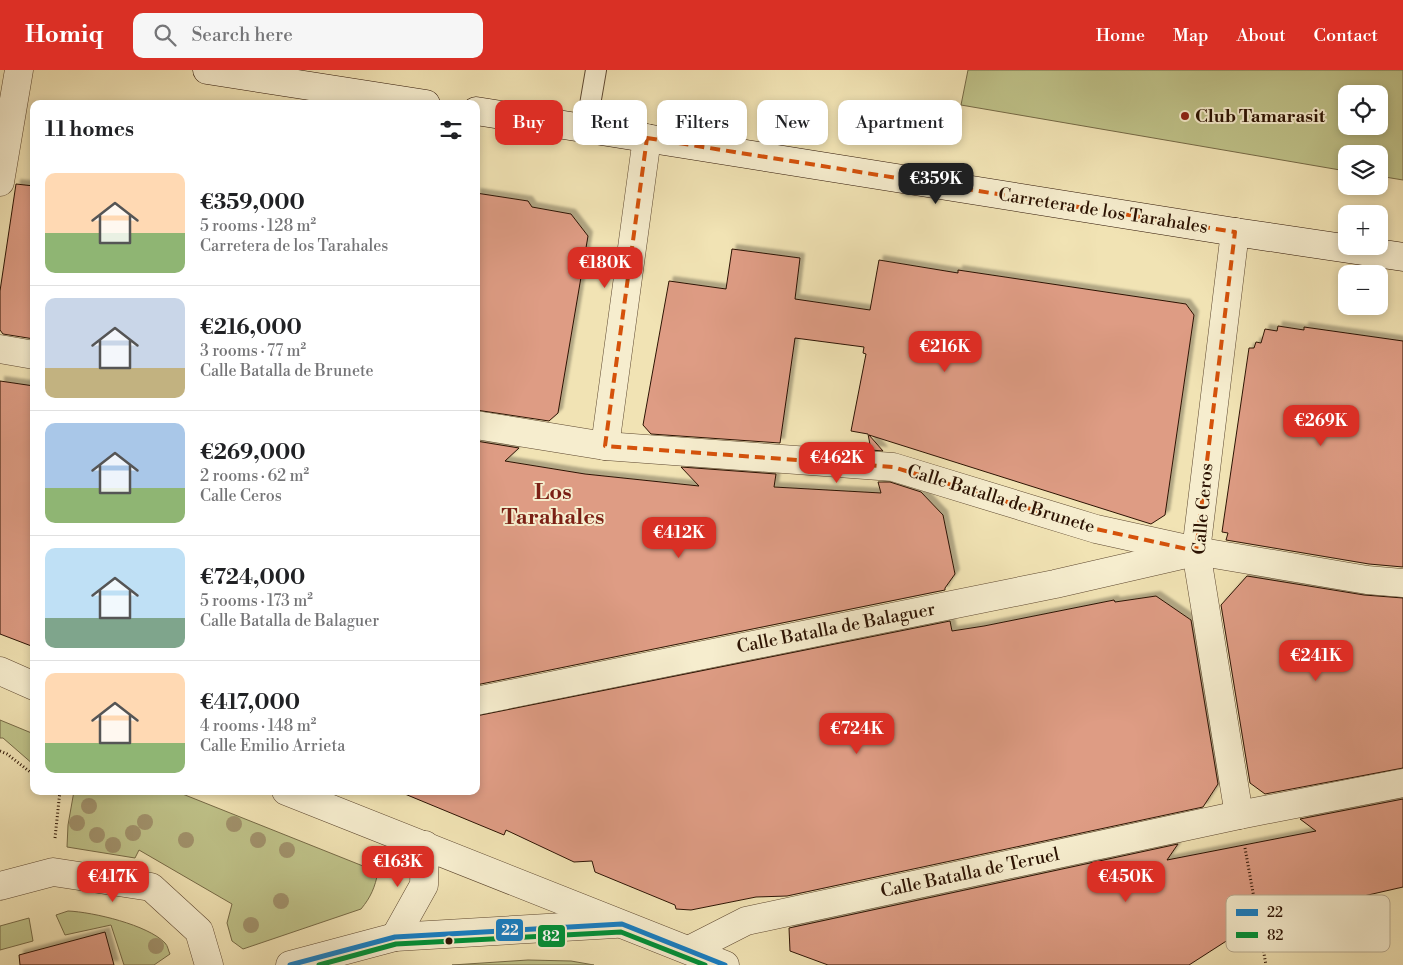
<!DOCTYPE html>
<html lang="en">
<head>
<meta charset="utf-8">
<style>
  :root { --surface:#fff; --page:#f6f6f6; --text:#202124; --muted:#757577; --line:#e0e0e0; --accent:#d93025 }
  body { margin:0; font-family:"Libre Bodoni",serif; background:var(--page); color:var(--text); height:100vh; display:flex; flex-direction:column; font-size:19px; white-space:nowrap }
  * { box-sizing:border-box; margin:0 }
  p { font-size:16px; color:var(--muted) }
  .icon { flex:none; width:28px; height:28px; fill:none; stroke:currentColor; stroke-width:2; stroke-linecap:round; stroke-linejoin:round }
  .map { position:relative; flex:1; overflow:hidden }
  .details { position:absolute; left:30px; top:30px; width:450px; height:695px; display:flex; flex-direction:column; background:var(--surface); border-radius:10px; box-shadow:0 2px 8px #0003 }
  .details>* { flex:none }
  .hud { position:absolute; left:495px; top:30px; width:475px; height:45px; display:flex; gap:10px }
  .controls { position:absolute; left:1338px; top:15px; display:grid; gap:10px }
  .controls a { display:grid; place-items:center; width:50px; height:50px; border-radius:10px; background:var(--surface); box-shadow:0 2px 8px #0003; font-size:25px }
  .price { position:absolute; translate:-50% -42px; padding:0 11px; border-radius:10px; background:var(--accent); color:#fff; font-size:16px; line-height:32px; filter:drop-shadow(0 1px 2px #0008) }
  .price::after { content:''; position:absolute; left:50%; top:30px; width:15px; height:11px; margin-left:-8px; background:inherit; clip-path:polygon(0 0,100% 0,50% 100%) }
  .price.selected { background:#222; color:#fff }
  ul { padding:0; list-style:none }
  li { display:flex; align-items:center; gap:15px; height:125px; padding:0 15px }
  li+li { border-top:1px solid var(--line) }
  li span { display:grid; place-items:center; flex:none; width:140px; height:100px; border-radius:10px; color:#555 }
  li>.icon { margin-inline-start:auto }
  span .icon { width:60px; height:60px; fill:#fffc; stroke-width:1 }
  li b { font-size:21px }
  h2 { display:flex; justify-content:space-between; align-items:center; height:60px; padding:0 15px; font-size:21px }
  .tag { padding:0 18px; border-radius:10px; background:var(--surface); box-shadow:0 2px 8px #0003; font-size:18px; line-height:45px }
  .tag.selected { background:var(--accent); color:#fff }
  header { display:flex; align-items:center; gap:30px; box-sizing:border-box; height:70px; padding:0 25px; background:var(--accent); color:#fff }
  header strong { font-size:24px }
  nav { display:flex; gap:28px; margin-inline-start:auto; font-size:18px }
  .search { width:350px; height:45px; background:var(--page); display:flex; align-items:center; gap:12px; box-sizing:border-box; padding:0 18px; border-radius:10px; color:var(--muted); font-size:19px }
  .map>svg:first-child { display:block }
  .green { fill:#bfc289; stroke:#766a46; fill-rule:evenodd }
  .building { fill:#de9c84; stroke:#2c1303; filter:url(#shadow) }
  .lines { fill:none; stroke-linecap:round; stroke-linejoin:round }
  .lane-casing { stroke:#5d472f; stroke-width:22 }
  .street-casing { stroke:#5d472f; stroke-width:29 }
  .secondary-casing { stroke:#2c1303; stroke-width:29 }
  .path { stroke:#2c1303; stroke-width:3; stroke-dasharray:1 2.5; stroke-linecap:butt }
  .lane { stroke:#f6edce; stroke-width:20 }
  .street { stroke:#f6edce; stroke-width:28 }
  .secondary { stroke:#f6edce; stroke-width:28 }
  .bus-1-casing { stroke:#f6edce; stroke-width:9 }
  .bus-2-casing { stroke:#f6edce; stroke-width:9 }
  .bus-1 { stroke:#187ec2; stroke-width:5 }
  .bus-2 { stroke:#009038; stroke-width:5 }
  .tree { fill:#a1926c }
  .marked { fill:none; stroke:#d5520b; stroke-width:4; stroke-dasharray:10 6; stroke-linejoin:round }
  .poi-dot { fill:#8f2418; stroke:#f6edce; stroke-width:2 }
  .bus-dot { fill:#2c1303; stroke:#f6edce; stroke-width:2 }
  .labels { text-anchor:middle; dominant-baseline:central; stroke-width:4; stroke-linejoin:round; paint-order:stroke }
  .poi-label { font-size:18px; font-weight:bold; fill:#2c1303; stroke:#f6edce; text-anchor:start }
  .street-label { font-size:18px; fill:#2c1303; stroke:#f6edce }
  .district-label { font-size:22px; font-weight:bold; fill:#7a1f14; stroke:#f6edce }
  .key { fill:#f6edce; stroke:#b9ac91; stroke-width:1 }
  .key-label { font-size:14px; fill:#2c1303 }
  .line-badge { stroke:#f6edce; stroke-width:2 }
  .badge-label { font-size:14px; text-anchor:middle; font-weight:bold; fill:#fff }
</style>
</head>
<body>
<header>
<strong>Homiq</strong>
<div class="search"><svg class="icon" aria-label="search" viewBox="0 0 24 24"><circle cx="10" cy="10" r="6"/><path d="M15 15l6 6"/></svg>Search here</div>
<nav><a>Home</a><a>Map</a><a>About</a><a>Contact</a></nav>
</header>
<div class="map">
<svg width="1403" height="895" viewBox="0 0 1403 895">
  <defs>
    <filter id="shadow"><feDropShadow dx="4.5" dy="-4.5" stdDeviation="1" flood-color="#0004"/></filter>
  </defs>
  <rect width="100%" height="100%" fill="#f1e3b4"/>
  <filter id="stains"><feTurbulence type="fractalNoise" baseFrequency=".004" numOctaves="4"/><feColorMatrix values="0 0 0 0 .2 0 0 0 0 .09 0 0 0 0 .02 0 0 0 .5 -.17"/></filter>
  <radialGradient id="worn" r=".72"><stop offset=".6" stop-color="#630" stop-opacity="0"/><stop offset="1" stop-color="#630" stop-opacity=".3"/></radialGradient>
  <g class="green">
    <path d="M 968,0 L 1403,0 L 1403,110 L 1379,106 L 1379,84 L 1346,84 L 1346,101 L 961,35 ZM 1346,24 L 1379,24 L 1379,56 L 1346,56 Z"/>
    <polygon points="0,650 34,664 34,695 3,668 0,668"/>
    <path d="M 74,721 L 175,721 L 378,802 C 375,817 371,827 361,839 L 243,879 L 232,871 L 227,853 L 232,834 L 139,780 L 135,788 L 67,777 L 68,755 Z"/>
    <path d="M 68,841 C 93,842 148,855 165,873 C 168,876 168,880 170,884 L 154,895 L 124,895 L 111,855 L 65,865 L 56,845 Z"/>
    <polygon points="29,848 33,871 0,880 0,856"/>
    <polygon points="528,890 571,891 594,895 452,895"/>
  </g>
  <g class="building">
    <polygon points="16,114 34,116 34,269 3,264 0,260 0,221"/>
    <polygon points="476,123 528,131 532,137 571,144 588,166 558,343 549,351 476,340"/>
    <polygon points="732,179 800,188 795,229 870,240 879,190 958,203 958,200 1186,234 1194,245 1165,445 1151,454 869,365 883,381 871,380 868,364 851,361 866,284 863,283 864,277 795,268 780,373 651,364 643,355 669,211 726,219"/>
    <polygon points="1278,256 1304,260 1304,257 1403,271 1403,497 1369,494 1226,470 1228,463 1222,462 1249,278 1254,278 1256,272 1261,273 1265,259 1277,261"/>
    <polygon points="0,311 34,316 34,577 0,564"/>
    <polygon points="476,371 519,378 505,391 585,404 699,416 681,397 776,404 774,417 881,423 878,412 890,412 921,422 943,445 955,504 945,518 945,520 476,615"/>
    <polygon points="1247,506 1364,525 1403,528 1403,698 1265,724 1250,713 1221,535"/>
    <polygon points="1156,526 1191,550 1218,714 1203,737 787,826 756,827 691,840 676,839 675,835 595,802 592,791 574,792 506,760 504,765 400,722 476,721 476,646 950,551 952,561 984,556 1114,530 1115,532"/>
    <polygon points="1403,729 1403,817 1259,850 1189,895 828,895 790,881 789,858 1178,774 1167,790 1316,761 1300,749"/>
    <polygon points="105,862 114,895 20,895 19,885"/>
  </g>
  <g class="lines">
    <defs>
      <polyline id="lane" points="586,58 596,0"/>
      <g id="street">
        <polyline points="0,112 19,0"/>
        <polyline points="1235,162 1196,481 1239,745"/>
        <polyline points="0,279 34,285"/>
        <polyline points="476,355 605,376 893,397 1096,459 1196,481 1367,510 1403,513"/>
        <polyline points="605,376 647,68"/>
        <polyline points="0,601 34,616"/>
        <polyline points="476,631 1055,514 1190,483"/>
        <polyline points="286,721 725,895"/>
        <polyline points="0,816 53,802 151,817 199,861 209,895"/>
        <polyline points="395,867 424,815 425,775"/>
        <polyline points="689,880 746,851 1239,745 1403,713"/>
        <polyline points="290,895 395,867 615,854"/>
      </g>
      <g id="secondary">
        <polyline points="207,0 426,34"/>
        <polyline points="476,41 1235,162 1403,187"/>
      </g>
    </defs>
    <use href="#lane" class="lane-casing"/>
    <use href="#street" class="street-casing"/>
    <use href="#secondary" class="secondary-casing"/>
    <g class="path">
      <polyline points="0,681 7,684 34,705"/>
      <polyline points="55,768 60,721"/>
      <polyline points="1245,778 1266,895"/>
    </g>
    <use href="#lane" class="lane"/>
    <use href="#street" class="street"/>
    <use href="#secondary" class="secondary"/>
    <defs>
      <polyline id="bus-1" points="290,895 395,867 622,854 725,895"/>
      <polyline id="bus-2" points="319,895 396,874 621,862 705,895"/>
    </defs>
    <use href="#bus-1" class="bus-1-casing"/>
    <use href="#bus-2" class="bus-2-casing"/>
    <use href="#bus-1" class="bus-1"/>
    <use href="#bus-2" class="bus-2"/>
  </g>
  <g class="tree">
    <circle cx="89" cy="736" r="8"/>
    <circle cx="145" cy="752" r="8"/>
    <circle cx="77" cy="753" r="8"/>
    <circle cx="234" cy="754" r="8"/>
    <circle cx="133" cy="763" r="8"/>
    <circle cx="97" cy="765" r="8"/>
    <circle cx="186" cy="770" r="8"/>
    <circle cx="258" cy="770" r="8"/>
    <circle cx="113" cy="775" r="8"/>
    <circle cx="287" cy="780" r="8"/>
    <circle cx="281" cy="831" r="8"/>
    <circle cx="251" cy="855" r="8"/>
    <circle cx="156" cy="876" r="8"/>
  </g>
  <path class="marked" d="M 647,68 L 1235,162 L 1196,481 L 1096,459 L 893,397 L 605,376 Z"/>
  <circle class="poi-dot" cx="1185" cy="46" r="5"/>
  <circle class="bus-dot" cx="449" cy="871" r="4.5"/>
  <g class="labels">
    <g class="poi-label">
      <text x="1195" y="46">Club Tamarasit</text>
    </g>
    <g class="street-label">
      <text transform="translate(1103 141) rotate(9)">Carretera de los Tarahales</text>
      <text transform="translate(1001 429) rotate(17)">Calle Batalla de Brunete</text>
      <text transform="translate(1203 439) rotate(-85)">Calle Ceros</text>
      <text transform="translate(836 558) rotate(-11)">Calle Batalla de Balaguer</text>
      <text transform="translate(970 803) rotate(-12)">Calle Batalla de Teruel</text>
    </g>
    <g class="district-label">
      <text x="553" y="422">Los<tspan x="553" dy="25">Tarahales</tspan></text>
    </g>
  </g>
  <rect x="1226" y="825" width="164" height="57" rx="8" class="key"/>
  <rect x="1236" y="839" width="22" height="7" fill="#187ec2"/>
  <rect x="1236" y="862" width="22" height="6" fill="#009038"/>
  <g class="key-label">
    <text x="1267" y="847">22</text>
    <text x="1267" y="870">82</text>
  </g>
  <g class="line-badge">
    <rect x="495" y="848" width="29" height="24" rx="5" fill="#187ec2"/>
    <rect x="537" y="854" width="29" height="24" rx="5" fill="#009038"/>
  </g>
  <g class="badge-label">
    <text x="510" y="865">22</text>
    <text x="551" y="871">82</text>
  </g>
  <rect width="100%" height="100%" filter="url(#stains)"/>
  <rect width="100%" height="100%" fill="url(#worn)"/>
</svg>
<div class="controls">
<a><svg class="icon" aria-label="locate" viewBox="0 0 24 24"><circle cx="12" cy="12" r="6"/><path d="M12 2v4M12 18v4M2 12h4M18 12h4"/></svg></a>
<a><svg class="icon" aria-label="layers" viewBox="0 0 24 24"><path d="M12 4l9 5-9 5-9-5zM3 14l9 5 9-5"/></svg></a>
<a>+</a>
<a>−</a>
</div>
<b class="price selected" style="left:936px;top:135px">€359K</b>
<b class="price" style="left:605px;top:219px">€180K</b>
<b class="price" style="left:945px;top:303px">€216K</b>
<b class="price" style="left:1321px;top:377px">€269K</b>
<b class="price" style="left:837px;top:414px">€462K</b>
<b class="price" style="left:679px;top:489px">€412K</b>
<b class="price" style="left:1316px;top:612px">€241K</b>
<b class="price" style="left:857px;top:685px">€724K</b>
<b class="price" style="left:398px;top:818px">€163K</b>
<b class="price" style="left:113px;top:833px">€417K</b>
<b class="price" style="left:1126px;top:833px">€450K</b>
<div class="hud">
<a class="tag selected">Buy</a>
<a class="tag">Rent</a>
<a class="tag">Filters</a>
<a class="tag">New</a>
<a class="tag">Apartment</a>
</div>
<section class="details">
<h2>11 homes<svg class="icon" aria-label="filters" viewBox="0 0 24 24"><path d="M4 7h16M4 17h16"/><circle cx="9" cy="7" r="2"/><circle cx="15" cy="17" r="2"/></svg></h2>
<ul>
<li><span style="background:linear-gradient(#ffd9b3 60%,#8fb573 0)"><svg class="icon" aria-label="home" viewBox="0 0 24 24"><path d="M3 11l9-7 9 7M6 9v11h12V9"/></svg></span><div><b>€359,000</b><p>5 rooms · 128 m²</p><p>Carretera de los Tarahales</p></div></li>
<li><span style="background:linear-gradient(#c9d6e8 70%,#c2b280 0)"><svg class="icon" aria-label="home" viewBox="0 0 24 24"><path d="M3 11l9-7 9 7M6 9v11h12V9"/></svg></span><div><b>€216,000</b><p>3 rooms · 77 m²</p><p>Calle Batalla de Brunete</p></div></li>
<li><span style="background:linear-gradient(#a9c7e8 65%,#8fb573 0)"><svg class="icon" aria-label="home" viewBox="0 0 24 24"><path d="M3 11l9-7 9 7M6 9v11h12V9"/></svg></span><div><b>€269,000</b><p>2 rooms · 62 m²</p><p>Calle Ceros</p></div></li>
<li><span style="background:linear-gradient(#bfe0f5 70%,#7fa58c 0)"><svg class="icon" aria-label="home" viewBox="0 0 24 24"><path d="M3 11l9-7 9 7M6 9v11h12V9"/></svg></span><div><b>€724,000</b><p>5 rooms · 173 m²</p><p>Calle Batalla de Balaguer</p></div></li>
<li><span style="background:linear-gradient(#ffd9b3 70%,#8fb573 0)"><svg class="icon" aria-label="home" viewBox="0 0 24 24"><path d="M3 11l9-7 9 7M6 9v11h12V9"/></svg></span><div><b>€417,000</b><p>4 rooms · 148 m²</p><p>Calle Emilio Arrieta</p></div></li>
</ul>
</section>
</div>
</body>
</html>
